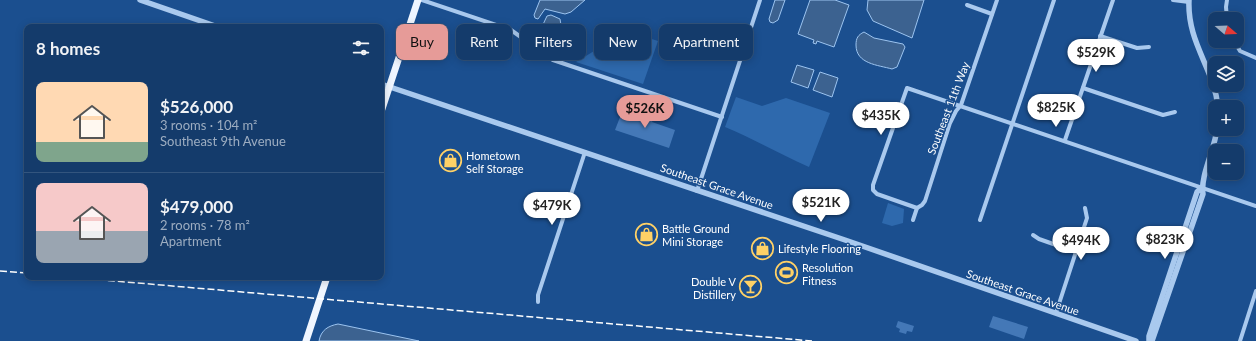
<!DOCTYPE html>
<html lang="en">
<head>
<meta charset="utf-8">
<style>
  :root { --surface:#143b6b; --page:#1d4271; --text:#f1f3f6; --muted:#9dadc1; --line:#33557e; --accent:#e69b98 }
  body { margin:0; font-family:Lato,sans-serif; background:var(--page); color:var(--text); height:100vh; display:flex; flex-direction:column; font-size:15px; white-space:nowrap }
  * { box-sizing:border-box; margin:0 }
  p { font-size:13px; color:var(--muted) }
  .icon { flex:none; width:22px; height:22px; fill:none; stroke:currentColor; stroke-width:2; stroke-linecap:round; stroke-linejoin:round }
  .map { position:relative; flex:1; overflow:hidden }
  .drawer { position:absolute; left:24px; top:24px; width:360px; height:256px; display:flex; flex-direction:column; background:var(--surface); border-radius:8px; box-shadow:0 2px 10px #0003,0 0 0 1px var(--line) }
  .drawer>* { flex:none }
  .hud { position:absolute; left:396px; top:24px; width:380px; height:36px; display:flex; gap:8px }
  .needle { width:26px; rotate:109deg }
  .fabs { position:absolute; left:1208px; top:12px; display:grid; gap:8px }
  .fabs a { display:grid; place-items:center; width:36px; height:36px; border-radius:8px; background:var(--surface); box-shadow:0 2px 10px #0003,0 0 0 1px var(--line); font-size:20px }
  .price { position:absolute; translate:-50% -34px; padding:0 9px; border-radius:14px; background:#fff; color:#222; font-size:13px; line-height:26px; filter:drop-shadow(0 1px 2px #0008) }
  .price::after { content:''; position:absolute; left:50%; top:24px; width:12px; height:9px; margin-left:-6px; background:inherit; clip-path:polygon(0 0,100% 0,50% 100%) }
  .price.on { background:var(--accent); color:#111 }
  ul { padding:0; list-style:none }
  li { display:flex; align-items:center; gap:12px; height:100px; padding:0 12px }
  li+li { border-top:1px solid var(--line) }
  li span { display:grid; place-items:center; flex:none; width:112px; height:80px; border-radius:8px; color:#555 }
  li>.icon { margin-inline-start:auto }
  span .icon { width:48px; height:48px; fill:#fffc; stroke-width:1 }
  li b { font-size:17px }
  h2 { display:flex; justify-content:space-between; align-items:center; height:48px; padding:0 12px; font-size:17px }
  .chip { padding:0 14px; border-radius:8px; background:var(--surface); box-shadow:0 2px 10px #0003,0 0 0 1px var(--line); font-size:14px; line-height:36px }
  .chip.on { background:var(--accent); color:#111 }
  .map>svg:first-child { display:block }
  .green { fill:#2e69ad }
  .water { fill:#3c6290; stroke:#9cc4f0 }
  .building { fill:#4478b7 }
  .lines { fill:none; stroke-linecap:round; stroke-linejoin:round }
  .minor { stroke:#a9c9ee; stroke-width:4 }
  .tertiary { stroke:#a9c9ee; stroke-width:5.5 }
  .primary { stroke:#f0f6ff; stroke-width:7 }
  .rail { stroke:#fff; stroke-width:1.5; stroke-dasharray:7 3; stroke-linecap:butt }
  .labels { text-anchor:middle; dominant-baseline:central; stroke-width:3; stroke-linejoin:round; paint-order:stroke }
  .street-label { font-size:11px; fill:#fff; stroke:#1b4f8f }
  .poi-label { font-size:11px; fill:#fff; stroke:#1b4f8f; text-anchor:start }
</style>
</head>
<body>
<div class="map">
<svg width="1256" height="341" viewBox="0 0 1256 341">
  <rect width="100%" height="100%" fill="#1b4f8f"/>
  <g class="green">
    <polygon points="627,31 658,41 643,84 576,62"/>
    <path d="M 736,97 L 762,106 L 786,98 L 830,113 L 809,167 C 780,154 754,139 725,127 Z"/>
    <polygon points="888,203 904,209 903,223 892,226 882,223"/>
  </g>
  <g class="water">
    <polygon points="540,0 585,0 571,12 565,14 545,9 538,19 535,18 534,15"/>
    <polygon points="775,0 785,0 778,20 773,23 770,22 769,19"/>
    <polygon points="810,0 835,0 849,5 834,47 817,41 816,44 813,43 814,40 798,34"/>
    <polygon points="868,0 924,0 912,38 873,21 867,10"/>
    <polygon points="551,15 560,19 561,25 558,28 539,33 547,16"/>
    <path d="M 864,32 L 874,38 L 903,44 L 905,47 L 897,67 L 892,69 C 878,65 856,64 856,45 C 856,38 858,35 864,32 Z"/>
    <polygon points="797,65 814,70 808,88 791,82"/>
    <polygon points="820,72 838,78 832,97 813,90"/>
    <path d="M 338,324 L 419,341 L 319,341 C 321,330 328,326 338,324 Z"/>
  </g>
  <g class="building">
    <polygon points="622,112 644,119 645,114 654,117 652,122 675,130 669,148 615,130"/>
    <polygon points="993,316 1028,327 1024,339 989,327"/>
    <polygon points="898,321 914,326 912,332 907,331 906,334 899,332 900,329 896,327"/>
  </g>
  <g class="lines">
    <g class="minor">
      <polyline points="422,0 511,30 553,60 722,117"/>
      <polyline points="1173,0 1189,2"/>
      <polyline points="967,5 992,14"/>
      <polyline points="1227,19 1226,7 1227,0"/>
      <polyline points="1100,36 1137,48 1149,47"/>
      <polyline points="1234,41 1240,51 1256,58"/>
      <polyline points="1083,88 1163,115 1175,112"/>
      <polyline points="1065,140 1113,0"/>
      <polyline points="697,191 760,0"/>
      <polyline points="917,208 877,194 873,190 873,185 907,88 1256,206"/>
      <polyline points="913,220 917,208 922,205 925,201 950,123 956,111 961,105 997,0"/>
      <polyline points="980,220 1054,0"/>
      <polyline points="1033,235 1039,239 1076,252"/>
      <polyline points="538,302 538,295 585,152"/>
      <polyline points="1056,313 1087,218 1085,208"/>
      <polyline points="1240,341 1256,291"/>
    </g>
    <g class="tertiary">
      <polyline points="140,0 218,27"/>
      <path d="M 1189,0 C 1187,43 1214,68 1218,107"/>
      <polyline points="381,84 845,240 1136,341"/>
      <polyline points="1149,341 1149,336 1197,192 1202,187"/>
      <path d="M 1152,341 L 1203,194 C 1200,176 1215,149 1217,129"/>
    </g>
    <g class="primary">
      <polyline points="381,112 418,0"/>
      <polyline points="306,341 327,277"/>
    </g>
    <g class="rail">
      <polyline points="0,271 27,273"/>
      <polyline points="68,277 812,341"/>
    </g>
  </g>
  <defs>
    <symbol id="shop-ring" viewBox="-11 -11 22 22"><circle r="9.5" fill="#1b4f8f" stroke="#ffd166" stroke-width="1.5"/><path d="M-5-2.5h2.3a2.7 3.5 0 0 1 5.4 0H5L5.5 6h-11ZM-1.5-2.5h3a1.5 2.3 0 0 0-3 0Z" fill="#ffd166"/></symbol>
    <symbol id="stadium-ring" viewBox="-11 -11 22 22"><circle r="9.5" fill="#1b4f8f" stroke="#ffd166" stroke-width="1.5"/><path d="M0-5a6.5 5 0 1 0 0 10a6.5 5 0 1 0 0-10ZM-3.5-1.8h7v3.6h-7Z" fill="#ffd166"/></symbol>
    <symbol id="bar-ring" viewBox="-11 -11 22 22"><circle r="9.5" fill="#1b4f8f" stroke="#ffd166" stroke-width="1.5"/><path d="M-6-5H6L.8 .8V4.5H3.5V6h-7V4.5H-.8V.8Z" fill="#ffd166"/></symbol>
  </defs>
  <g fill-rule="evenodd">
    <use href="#shop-ring" x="438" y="148" width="25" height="25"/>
    <use href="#shop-ring" x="634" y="222" width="25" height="25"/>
    <use href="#shop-ring" x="750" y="236" width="25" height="25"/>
    <use href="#stadium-ring" x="774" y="260" width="25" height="25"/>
    <use href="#bar-ring" x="738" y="274" width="25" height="25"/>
  </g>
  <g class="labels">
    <g class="street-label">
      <text transform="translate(948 108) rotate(-69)">Southeast 11th Way</text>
      <text transform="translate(717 186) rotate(19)">Southeast Grace Avenue</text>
      <text transform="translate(1023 292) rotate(19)">Southeast Grace Avenue</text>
    </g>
    <g class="poi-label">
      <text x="466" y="155">Hometown<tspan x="466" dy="13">Self Storage</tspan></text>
      <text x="662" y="228">Battle Ground<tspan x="662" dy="13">Mini Storage</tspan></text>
      <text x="778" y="248">Lifestyle Flooring</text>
      <text x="802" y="267">Resolution<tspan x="802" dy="13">Fitness</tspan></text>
      <text x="736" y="281" text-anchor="end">Double V<tspan x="736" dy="13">Distillery</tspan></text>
    </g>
  </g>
</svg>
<div class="fabs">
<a><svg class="needle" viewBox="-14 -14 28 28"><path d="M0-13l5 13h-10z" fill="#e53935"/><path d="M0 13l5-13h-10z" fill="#9dadc1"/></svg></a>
<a><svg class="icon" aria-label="layers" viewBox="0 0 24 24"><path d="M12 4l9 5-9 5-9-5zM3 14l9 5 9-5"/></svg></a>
<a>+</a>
<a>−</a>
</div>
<b class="price" style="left:1096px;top:73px">$529K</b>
<b class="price" style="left:1056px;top:128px">$825K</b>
<b class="price on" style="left:645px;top:129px">$526K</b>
<b class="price" style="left:881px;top:136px">$435K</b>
<b class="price" style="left:821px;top:223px">$521K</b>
<b class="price" style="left:552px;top:226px">$479K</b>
<b class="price" style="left:1165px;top:260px">$823K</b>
<b class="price" style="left:1081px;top:261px">$494K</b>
<div class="hud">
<a class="chip on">Buy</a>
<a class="chip">Rent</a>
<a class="chip">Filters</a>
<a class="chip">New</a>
<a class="chip">Apartment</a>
</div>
<section class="drawer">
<h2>8 homes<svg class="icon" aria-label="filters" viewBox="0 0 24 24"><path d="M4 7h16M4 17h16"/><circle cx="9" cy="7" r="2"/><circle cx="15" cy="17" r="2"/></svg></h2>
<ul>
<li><span style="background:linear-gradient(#ffd9b3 75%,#7fa58c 0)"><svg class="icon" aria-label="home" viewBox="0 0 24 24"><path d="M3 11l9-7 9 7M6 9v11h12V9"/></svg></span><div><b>$526,000</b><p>3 rooms · 104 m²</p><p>Southeast 9th Avenue</p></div></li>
<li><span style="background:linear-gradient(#f6c9c9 60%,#9aa5b1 0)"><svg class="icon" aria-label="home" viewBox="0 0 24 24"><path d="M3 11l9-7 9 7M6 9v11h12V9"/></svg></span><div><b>$479,000</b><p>2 rooms · 78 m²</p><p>Apartment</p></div></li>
</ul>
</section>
</div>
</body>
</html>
